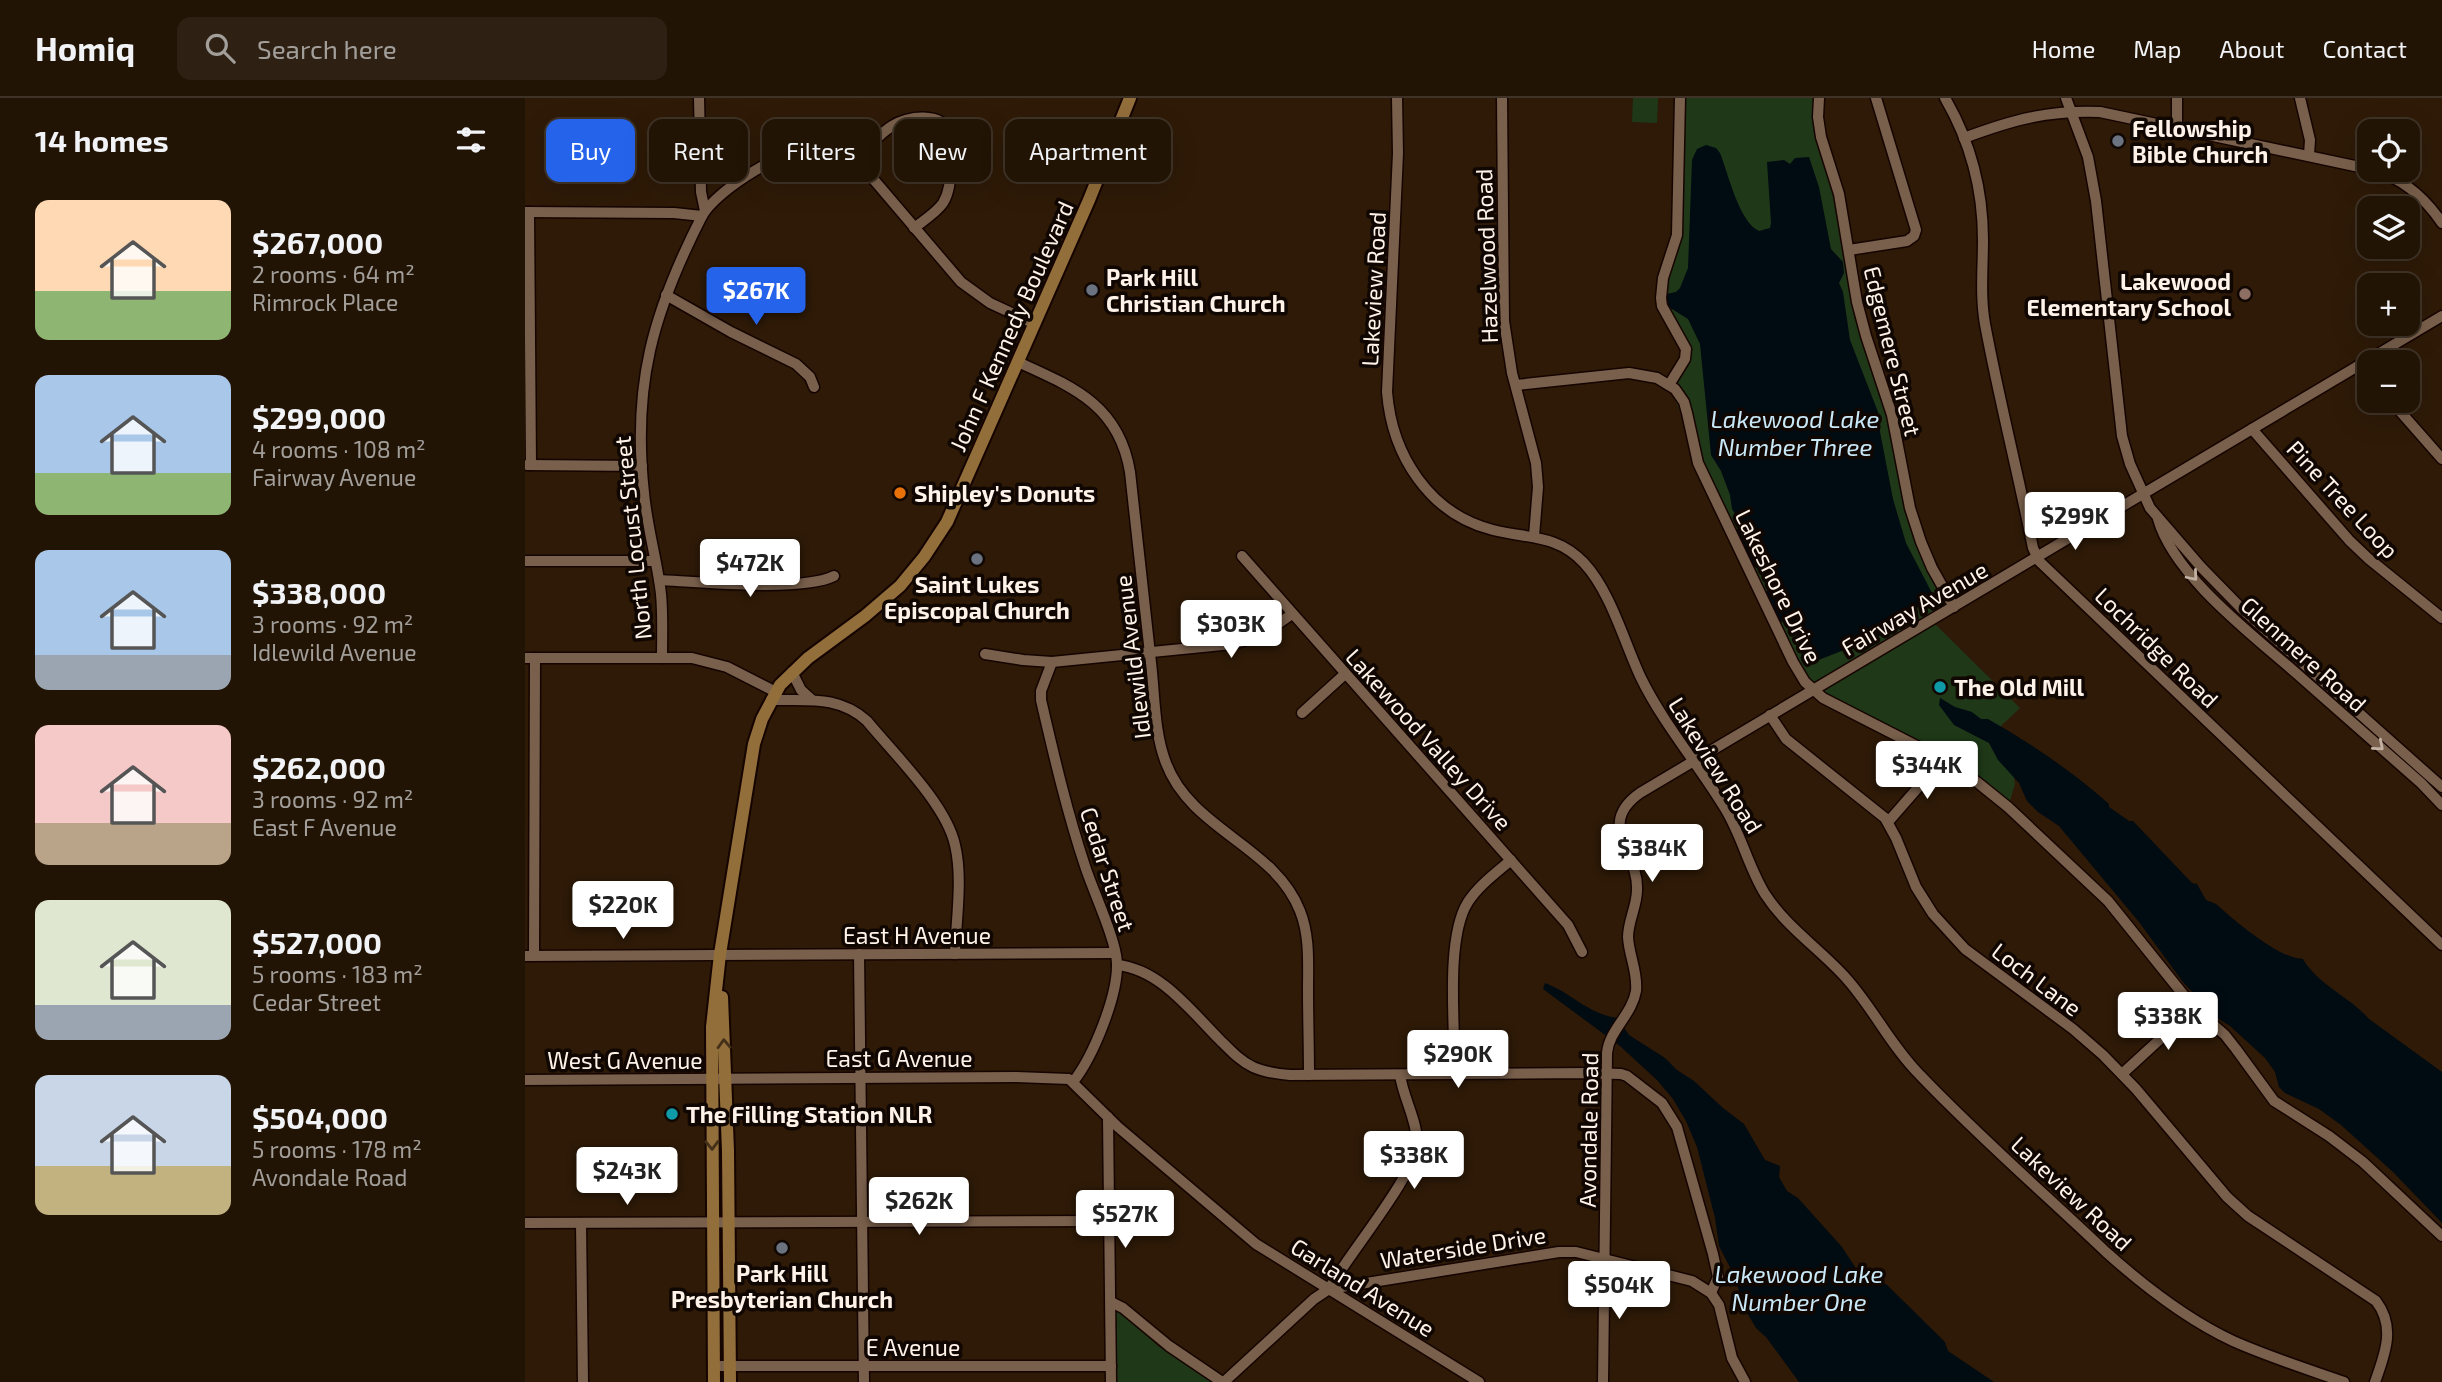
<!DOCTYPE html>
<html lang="en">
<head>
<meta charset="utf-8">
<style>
  :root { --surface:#221405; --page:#2e2113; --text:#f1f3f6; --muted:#a29e9a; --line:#3f3327; --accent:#2563eb }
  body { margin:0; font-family:"Exo 2",sans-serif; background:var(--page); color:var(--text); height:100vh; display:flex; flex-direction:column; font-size:26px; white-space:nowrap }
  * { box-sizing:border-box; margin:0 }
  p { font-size:23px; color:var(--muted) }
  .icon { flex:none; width:38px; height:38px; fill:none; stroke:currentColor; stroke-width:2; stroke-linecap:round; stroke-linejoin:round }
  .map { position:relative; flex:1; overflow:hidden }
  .sheet { display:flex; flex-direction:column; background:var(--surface); width:525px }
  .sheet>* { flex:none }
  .banner { position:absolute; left:21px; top:21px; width:665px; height:63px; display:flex; gap:14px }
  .tools { position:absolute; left:1832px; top:21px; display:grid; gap:14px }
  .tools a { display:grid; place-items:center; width:63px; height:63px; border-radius:14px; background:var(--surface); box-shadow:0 7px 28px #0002,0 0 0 2px var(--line); font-size:35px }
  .price { position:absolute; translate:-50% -60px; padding:0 16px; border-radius:7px; background:#fff; color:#222; font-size:23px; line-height:46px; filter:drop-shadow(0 2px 4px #0008) }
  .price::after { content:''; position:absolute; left:50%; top:42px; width:21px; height:16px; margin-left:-10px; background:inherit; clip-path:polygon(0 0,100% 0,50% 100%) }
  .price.on { background:var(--accent); color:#fff }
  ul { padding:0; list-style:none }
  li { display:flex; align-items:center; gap:21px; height:175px; padding:0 35px }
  li span { display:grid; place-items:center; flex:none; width:196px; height:140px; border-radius:14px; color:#555 }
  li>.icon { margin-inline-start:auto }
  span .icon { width:84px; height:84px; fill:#fffc; stroke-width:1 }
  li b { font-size:30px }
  h2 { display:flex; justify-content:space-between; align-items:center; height:84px; padding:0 35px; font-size:30px }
  .pill { padding:0 24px; border-radius:14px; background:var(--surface); box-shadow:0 7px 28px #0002,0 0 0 2px var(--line); font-size:24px; line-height:63px }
  .pill.on { background:var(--accent); color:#fff }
  header { display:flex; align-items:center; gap:42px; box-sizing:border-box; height:98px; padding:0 35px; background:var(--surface); border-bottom:2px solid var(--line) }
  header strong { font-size:33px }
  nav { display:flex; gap:38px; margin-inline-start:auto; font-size:24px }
  .search { width:490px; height:63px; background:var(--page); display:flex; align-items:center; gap:18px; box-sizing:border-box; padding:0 24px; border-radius:14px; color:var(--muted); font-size:26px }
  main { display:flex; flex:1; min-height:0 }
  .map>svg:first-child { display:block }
  .green { fill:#1f3918 }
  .water { fill:#000b12 }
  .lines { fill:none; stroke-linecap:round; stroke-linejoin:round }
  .minor-casing { stroke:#160400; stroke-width:13 }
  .major-casing { stroke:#160400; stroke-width:16 }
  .minor { stroke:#79604c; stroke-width:10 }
  .major { stroke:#926e3b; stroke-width:12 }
  .oneway { stroke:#c2b0a2 }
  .oneway2 { stroke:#443019 }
  .worship-dot { fill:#6b7280; stroke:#100702; stroke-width:2.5 }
  .education-dot { fill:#8d6e63; stroke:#100702; stroke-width:2.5 }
  .food-dot { fill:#e8710a; stroke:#100702; stroke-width:2.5 }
  .culture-dot { fill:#0f9aa8; stroke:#100702; stroke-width:2.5 }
  .labels { text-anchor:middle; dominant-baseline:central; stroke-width:7; stroke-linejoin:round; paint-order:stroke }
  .poi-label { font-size:23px; font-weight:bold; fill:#fef2e9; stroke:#100702; text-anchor:start }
  .street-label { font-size:23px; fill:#fef2e9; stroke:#100702 }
  .water-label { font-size:24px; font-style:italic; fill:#c9e8f8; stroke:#100702 }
</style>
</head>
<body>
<header>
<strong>Homiq</strong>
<div class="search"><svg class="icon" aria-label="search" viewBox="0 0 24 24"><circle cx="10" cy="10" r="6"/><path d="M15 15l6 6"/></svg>Search here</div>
<nav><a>Home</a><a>Map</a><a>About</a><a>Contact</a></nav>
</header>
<main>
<section class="sheet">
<h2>14 homes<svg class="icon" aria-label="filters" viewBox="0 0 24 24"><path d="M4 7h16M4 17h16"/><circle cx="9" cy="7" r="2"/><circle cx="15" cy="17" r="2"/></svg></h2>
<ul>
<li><span style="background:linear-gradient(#ffd9b3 65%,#8fb573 0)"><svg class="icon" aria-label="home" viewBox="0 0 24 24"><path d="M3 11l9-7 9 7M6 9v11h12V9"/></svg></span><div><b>$267,000</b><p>2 rooms · 64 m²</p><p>Rimrock Place</p></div></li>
<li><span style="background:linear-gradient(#a9c7e8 70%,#8fb573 0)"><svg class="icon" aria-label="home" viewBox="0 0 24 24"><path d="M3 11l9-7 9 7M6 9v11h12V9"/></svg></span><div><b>$299,000</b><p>4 rooms · 108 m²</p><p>Fairway Avenue</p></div></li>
<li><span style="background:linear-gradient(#a9c7e8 75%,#9aa5b1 0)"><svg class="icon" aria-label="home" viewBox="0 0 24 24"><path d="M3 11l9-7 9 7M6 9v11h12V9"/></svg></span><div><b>$338,000</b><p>3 rooms · 92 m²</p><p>Idlewild Avenue</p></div></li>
<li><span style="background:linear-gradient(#f6c9c9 70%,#b9a48a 0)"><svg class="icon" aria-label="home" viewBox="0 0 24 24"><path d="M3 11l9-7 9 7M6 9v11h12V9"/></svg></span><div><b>$262,000</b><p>3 rooms · 92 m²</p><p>East F Avenue</p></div></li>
<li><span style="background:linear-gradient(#dfe7d0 75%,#9aa5b1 0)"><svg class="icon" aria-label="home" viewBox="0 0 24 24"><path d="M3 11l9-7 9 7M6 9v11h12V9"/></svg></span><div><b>$527,000</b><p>5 rooms · 183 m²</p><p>Cedar Street</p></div></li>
<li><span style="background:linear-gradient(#c9d6e8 65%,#c2b280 0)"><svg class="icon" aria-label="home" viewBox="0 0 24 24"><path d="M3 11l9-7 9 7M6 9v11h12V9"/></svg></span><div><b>$504,000</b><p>5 rooms · 178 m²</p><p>Avondale Road</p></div></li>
</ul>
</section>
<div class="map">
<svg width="1917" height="1284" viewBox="0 0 1917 1284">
  <rect width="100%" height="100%" fill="#2e1a07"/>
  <g class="green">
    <polygon points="1108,0 1133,0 1132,25 1107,24"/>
    <polygon points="1154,0 1295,0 1294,28 1309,76 1332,204 1360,291 1385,410 1429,509 1407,523 1495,610 1476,628 1467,651 1489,679 1490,686 1483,709 1440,675 1285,590 1166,340 1144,287 1160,261 1159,245 1140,200 1148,154"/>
    <polygon points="586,1204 633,1248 687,1284 586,1284"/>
  </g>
  <g class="water">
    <path d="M 1181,47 L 1191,50 L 1195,55 C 1203,75 1214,124 1234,133 L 1245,130 L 1246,125 L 1242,64 L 1259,62 L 1265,66 L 1270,60 L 1284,59 L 1294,89 L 1306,151 L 1318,164 L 1319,175 L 1314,185 L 1318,194 L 1325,242 L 1353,314 L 1355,334 L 1368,401 L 1381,445 L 1408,497 L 1387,514 L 1363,528 L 1361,535 L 1349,540 L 1344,539 L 1319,552 L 1291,563 L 1287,562 L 1281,557 L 1265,523 L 1253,524 L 1240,494 L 1248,490 L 1236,470 L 1227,469 L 1211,432 L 1218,428 L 1207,411 L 1205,397 L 1196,373 L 1186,357 L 1175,246 L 1163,221 L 1142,208 L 1141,196 L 1151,194 L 1155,190 L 1163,170 L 1167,62 L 1172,51 Z"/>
    <path d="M 1415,600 L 1430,609 L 1447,614 L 1456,621 L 1463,621 C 1505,645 1547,673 1584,706 L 1584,709 L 1604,723 L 1608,723 L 1667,785 L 1672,786 L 1681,802 L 1691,806 C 1709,822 1754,861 1778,861 C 1793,887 1825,899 1844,921 L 1917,974 L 1917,1125 L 1868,1074 L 1816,1027 L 1794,1011 L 1760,995 L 1754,989 L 1750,974 L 1740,960 L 1705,928 L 1691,919 L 1658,884 L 1614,824 L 1534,728 L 1513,714 L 1502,703 L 1494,685 L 1473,662 L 1464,645 L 1429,627 L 1414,607 Z"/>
    <path d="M 1020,885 C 1047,895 1061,915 1092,920 L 1104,937 L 1140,960 L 1152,972 L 1169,983 L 1198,1010 L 1219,1026 L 1240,1062 L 1255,1068 L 1254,1079 L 1262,1093 L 1273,1100 L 1317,1149 L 1336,1178 L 1345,1185 L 1361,1186 L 1420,1244 L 1423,1253 L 1469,1284 L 1274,1284 L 1241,1239 L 1231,1230 L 1219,1210 L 1210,1179 L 1194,1148 L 1190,1120 L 1172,1049 L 1161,1023 L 1148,1001 L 1132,982 L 1095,948 L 1018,891 Z"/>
  </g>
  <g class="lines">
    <defs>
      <g id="minor">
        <polyline points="174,0 176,94 180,113"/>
        <path d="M 872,0 L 873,55 L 862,294 C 867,357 904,416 968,432 C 1003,441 1032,436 1059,465 C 1086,494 1099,544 1116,580 C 1139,627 1174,667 1201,712 C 1217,739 1224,770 1240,796 C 1262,830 1295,851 1321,880 C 1348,910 1366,948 1395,977 C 1454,1039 1519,1095 1581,1154 C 1620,1189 1661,1221 1708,1243 C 1744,1259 1782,1271 1819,1284"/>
        <polyline points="977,0 979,223 987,275 1011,365 1013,389 1009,438"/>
        <polyline points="1294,0 1293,19 1296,39 1314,96 1332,204 1341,238 1367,317 1385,410 1396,444 1407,470 1429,509"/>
        <path d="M 1420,0 C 1445,43 1458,92 1458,142 C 1458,170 1455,198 1460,226 C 1474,301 1493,375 1508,450 L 1514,463 L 1917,847"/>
        <polyline points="1541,0 1563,59 1571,103 1597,338 1605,366 1625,410 1676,469 1717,511 1917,689"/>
        <polyline points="1652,0 1652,29"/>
        <polyline points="1775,0 1785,42 1784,57"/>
        <path d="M 1439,40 C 1487,22 1523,12 1575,14 L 1844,71"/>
        <path d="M 331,62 C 342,50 353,37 367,28 C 382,18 416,13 425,35 C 428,43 426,54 426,62 C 425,77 426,92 418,105 C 411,115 399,122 389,130"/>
        <path d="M 1848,72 C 1877,80 1900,100 1917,125"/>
        <polyline points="0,114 149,115 177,118"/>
        <polyline points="4,114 6,367"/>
        <polyline points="1324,152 1382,143 1389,138 1391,132 1351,0"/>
        <polyline points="141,197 206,234 271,266 285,279 289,289"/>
        <path d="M 493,264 C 548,289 594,307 605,374 C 612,438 619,502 626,565 C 630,598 629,634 641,665 C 666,732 750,748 775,813 C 785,838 783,865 783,892 C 783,920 784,949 784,977"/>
        <polyline points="1834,267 1844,279"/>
        <polyline points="991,287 1104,275 1132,280 1150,291 1159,304 1162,315 1173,365 1268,564 1280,584 1298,600 1425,665 1452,684 1483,709 1583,803 1669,910 1700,937 1711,951 1749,1003 1804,1038 1838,1064 1917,1138"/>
        <polyline points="1144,287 1160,261 1161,251 1137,208 1136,200 1138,180 1152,137 1155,0"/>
        <polyline points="1866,303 1917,361"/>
        <polyline points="1727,331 1824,442 1844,461 1917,520"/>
        <polyline points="2,367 117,368"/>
        <path d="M 1633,421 C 1649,478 1728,537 1771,575 C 1813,612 1854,648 1896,685 L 1917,707"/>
        <polyline points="717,458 1043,827 1057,854"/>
        <polyline points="0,463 130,463"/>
        <path d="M 134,482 C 173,484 277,494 309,478"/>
        <polyline points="460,556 498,562 527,564 707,546 734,539 767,516"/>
        <polyline points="0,560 167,560 202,569 251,594"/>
        <path d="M 137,560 C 137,538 138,517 136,496 C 132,462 122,429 119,395 C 107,287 128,214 177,118 C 192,91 264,47 296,48 C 312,49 327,58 338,69 L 436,184 L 465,205 L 510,226"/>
        <path d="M 527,564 L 516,593 L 516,602 C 529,658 542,714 560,768 C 568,793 591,841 592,865 C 593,898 568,959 548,984"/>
        <polyline points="267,574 276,592 286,601"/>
        <path d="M 246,602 C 282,603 313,597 342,623 C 369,656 421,706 430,747 C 438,780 431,822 430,856"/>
        <polyline points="777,615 820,576"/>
        <path d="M 1245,617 L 1261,641 L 1360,720 L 1371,740 L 1391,789 L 1408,816 L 1440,851 L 1548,931 L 1578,957 L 1611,991 L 1702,1099 L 1723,1118 L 1851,1203 C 1871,1229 1860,1256 1850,1284"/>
        <polyline points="1363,724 1418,661"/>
        <polyline points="334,856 339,1284"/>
        <polyline points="0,858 590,855"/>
        <polyline points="9,858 10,560"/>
        <path d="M 592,867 C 635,871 666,913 695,942 C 705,952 715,963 728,969 C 739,974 753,976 765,977 L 1063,975 L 1096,976 L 1102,978 L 1137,1005 L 1152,1029 L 1188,1156 L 1193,1179 L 1186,1195"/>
        <path d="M 930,976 C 930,931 920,840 943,804 C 954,787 971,775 986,762"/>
        <polyline points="1597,976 1669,910"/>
        <polyline points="0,982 491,979 544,981 593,1029 731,1146 954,1284"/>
        <polyline points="583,1019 586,1284"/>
        <polyline points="0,1125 585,1123"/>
        <polyline points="56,1125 58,1284"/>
        <polyline points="804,1191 1034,1154 1051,1154 1167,1183 1186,1195 1194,1207 1207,1260 1220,1284"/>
        <polyline points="586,1204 598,1210 644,1248 697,1284"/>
        <polyline points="189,1268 586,1268"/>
        <path d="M 699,1284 L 789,1201 L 804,1191 C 822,1158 893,1074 892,1044 C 892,1022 878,999 875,977"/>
        <path d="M 1078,1284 L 1082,955 C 1084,932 1107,917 1111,893 C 1113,874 1104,858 1103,839 C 1103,823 1112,808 1112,792 C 1114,754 1070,727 1115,695 L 1917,218"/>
      </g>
      <g id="major">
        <polyline points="197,899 203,1053 205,1284"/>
        <polyline points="189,1284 187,929 195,856 229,646 237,621 255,587 283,560 340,518 375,488 399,459 422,424 564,102 605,0"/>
      </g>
    </defs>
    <use href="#minor" class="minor-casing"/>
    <use href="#major" class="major-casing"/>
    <use href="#minor" class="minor"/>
    <use href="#major" class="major"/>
  </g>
  <defs><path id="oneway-chevron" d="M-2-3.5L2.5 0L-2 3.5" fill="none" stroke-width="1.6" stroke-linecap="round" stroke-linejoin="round" transform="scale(1.75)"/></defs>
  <g class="oneway">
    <use href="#oneway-chevron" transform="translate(1668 478) rotate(50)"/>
    <use href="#oneway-chevron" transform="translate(1854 648) rotate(41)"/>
  </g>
  <g class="oneway2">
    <use href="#oneway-chevron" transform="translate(199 946) rotate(-92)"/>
    <use href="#oneway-chevron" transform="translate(187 1047) rotate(89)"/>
  </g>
  <g class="worship-dot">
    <circle cx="1593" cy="43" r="7"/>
    <circle cx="567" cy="192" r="7"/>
    <circle cx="452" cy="461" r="7"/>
    <circle cx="257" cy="1150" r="7"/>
  </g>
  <circle class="education-dot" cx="1720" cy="196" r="7"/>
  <circle class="food-dot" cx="375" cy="395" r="7"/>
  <g class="culture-dot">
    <circle cx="1415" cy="589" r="7"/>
    <circle cx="147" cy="1016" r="7"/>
  </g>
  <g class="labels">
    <g class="poi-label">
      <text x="1607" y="30">Fellowship<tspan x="1607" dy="26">Bible Church</tspan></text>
      <text x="581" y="179">Park Hill<tspan x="581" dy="26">Christian Church</tspan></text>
      <text x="1706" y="183" text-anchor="end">Lakewood<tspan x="1706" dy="26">Elementary School</tspan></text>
      <text x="389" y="395">Shipley's Donuts</text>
      <text x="452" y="486" text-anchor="middle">Saint Lukes<tspan x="452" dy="26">Episcopal Church</tspan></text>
      <text x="1429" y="589">The Old Mill</text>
      <text x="161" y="1016">The Filling Station NLR</text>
      <text x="257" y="1175" text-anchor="middle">Park Hill<tspan x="257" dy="26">Presbyterian Church</tspan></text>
    </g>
    <g class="street-label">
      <text transform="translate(961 158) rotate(-92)">Hazelwood Road</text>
      <text transform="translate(848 191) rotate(-87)">Lakeview Road</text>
      <text transform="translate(486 228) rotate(-66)">John F Kennedy Boulevard</text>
      <text transform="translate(1368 253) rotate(76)">Edgemere Street</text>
      <text transform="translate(1818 401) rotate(47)">Pine Tree Loop</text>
      <text transform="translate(107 440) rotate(-96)">North Locust Street</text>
      <text transform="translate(1254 488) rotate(64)">Lakeshore Drive</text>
      <text transform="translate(1389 510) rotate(-30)">Fairway Avenue</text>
      <text transform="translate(1632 549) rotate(44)">Lochridge Road</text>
      <text transform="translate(1779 556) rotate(42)">Glenmere Road</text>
      <text transform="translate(607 559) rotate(-97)">Idlewild Avenue</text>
      <text transform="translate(904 641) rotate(48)">Lakewood Valley Drive</text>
      <text transform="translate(1191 667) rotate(58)">Lakeview Road</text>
      <text transform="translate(583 771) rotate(72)">Cedar Street</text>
      <text x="392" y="837">East H Avenue</text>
      <text transform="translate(1512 881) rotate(37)">Loch Lane</text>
      <text x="374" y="960">East G Avenue</text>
      <text x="100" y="962">West G Avenue</text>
      <text transform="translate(1063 1032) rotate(-89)">Avondale Road</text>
      <text transform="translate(1547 1095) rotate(43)">Lakeview Road</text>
      <text transform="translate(938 1149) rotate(-9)">Waterside Drive</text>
      <text transform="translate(838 1189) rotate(32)">Garland Avenue</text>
      <text x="388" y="1249">E Avenue</text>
    </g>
    <g class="water-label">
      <text x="1270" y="320">Lakewood Lake<tspan x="1270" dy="28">Number Three</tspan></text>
      <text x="1274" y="1175">Lakewood Lake<tspan x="1274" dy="28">Number One</tspan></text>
    </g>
  </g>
</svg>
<div class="tools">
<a><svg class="icon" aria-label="locate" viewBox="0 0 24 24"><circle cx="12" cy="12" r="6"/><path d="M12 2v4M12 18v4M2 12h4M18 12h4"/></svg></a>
<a><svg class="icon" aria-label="layers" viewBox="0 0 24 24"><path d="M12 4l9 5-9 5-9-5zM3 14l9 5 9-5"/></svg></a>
<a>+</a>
<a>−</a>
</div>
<b class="price on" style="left:231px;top:229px">$267K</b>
<b class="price" style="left:1550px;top:454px">$299K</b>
<b class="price" style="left:225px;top:501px">$472K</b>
<b class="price" style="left:706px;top:562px">$303K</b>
<b class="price" style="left:1402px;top:703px">$344K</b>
<b class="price" style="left:1127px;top:786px">$384K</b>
<b class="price" style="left:98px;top:843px">$220K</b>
<b class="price" style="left:1643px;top:954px">$338K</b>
<b class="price" style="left:933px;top:992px">$290K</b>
<b class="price" style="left:889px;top:1093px">$338K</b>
<b class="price" style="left:102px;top:1109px">$243K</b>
<b class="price" style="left:394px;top:1139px">$262K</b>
<b class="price" style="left:600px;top:1152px">$527K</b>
<b class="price" style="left:1094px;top:1223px">$504K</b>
<div class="banner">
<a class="pill on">Buy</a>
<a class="pill">Rent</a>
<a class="pill">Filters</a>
<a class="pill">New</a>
<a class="pill">Apartment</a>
</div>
</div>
</main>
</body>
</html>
